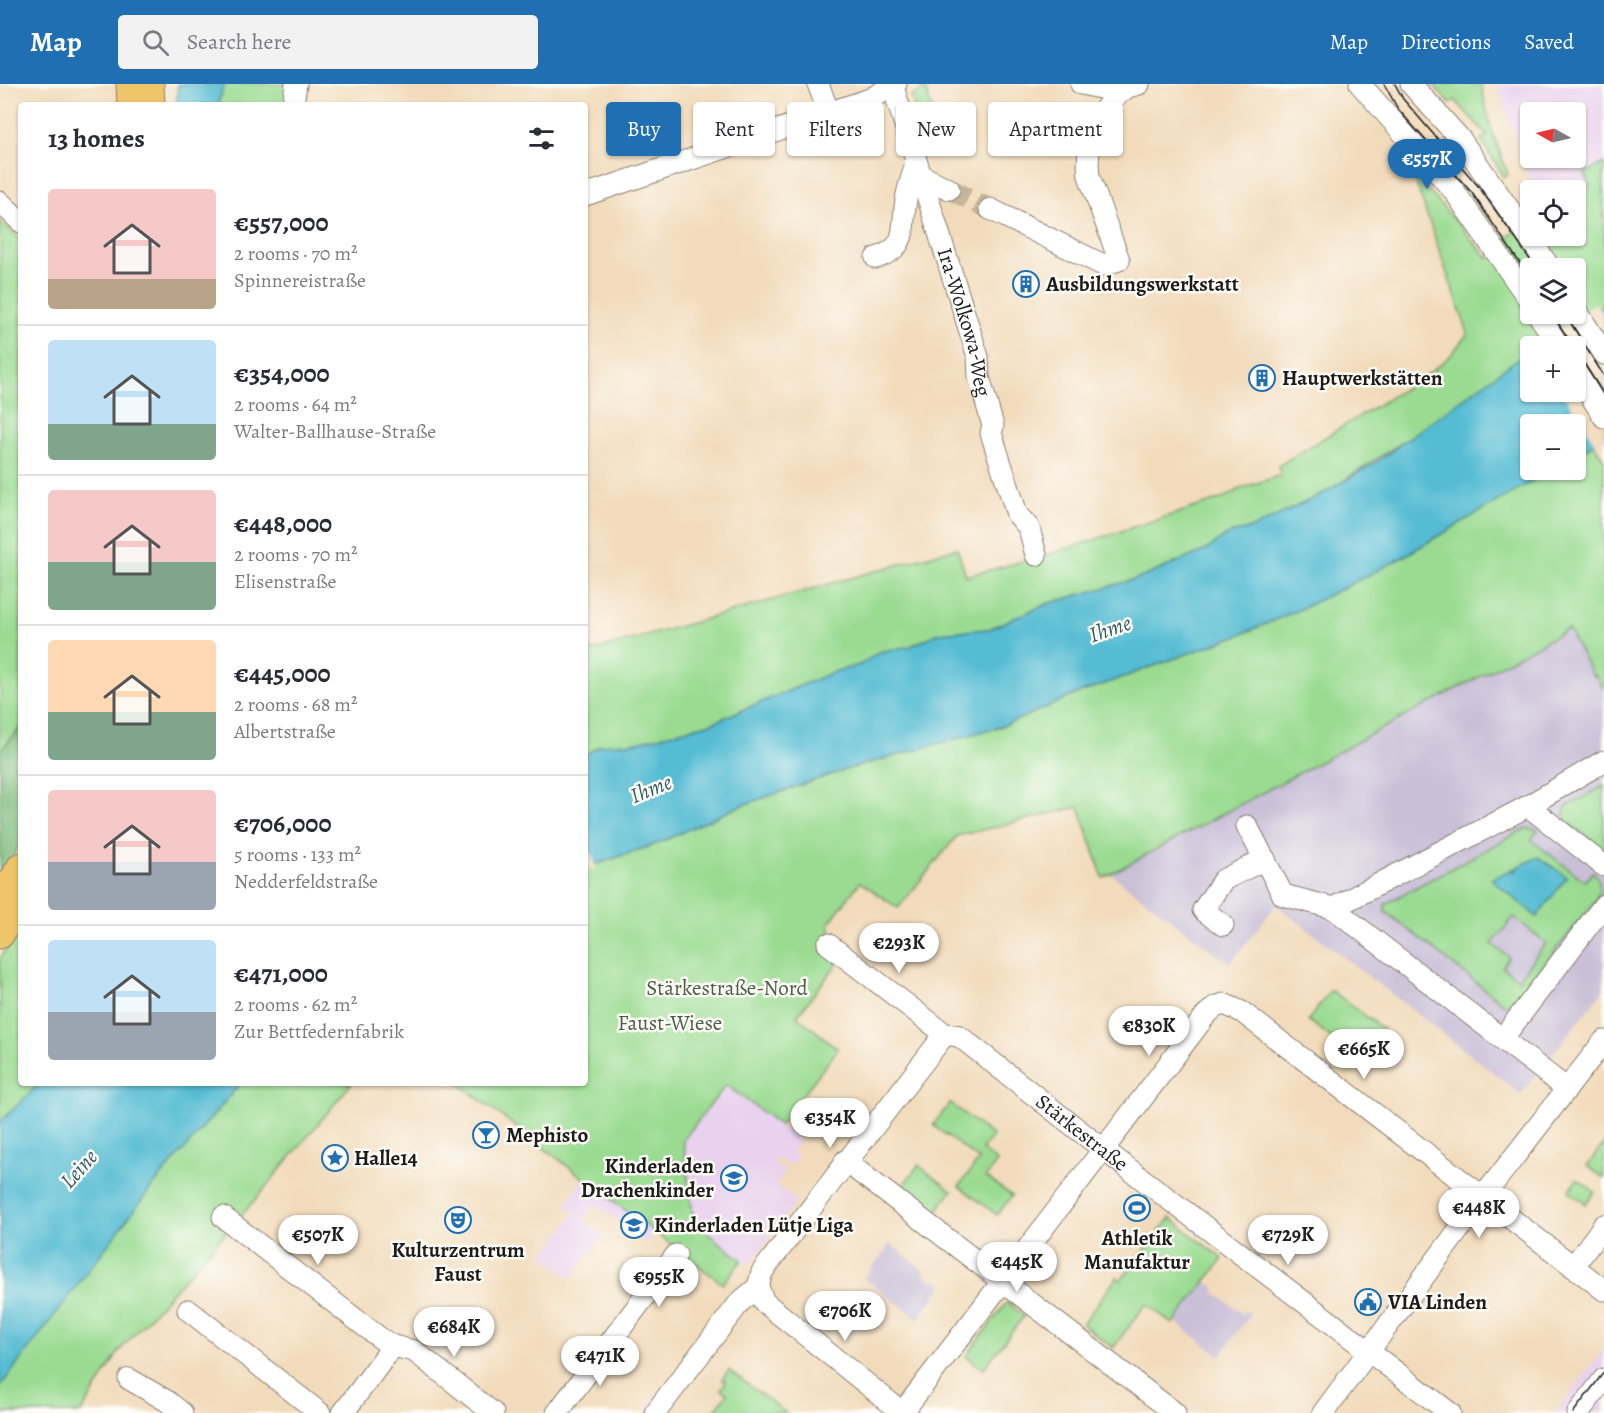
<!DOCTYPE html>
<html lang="en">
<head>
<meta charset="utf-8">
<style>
  :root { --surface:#fff; --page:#f2f2f3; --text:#2b2b33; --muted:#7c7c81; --line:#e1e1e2; --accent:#1f6fb2 }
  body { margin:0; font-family:Alegreya,serif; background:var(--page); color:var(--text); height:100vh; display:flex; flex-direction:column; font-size:22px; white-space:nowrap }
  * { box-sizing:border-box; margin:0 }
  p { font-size:20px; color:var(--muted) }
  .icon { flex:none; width:33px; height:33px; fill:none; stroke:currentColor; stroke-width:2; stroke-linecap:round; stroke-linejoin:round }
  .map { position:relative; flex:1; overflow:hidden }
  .side { position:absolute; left:18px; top:18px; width:570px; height:984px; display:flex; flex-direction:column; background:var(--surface); border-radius:6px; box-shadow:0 2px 4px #0004 }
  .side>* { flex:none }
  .top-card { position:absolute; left:606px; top:18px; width:570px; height:54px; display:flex; gap:12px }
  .needle { width:39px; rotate:278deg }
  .buttons { position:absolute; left:1520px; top:18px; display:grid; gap:12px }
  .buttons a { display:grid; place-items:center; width:66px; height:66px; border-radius:6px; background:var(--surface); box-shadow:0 2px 4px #0004; font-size:30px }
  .price { position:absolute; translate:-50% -51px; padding:0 14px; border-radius:21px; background:#fff; color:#222; font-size:20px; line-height:39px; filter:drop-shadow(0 2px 3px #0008) }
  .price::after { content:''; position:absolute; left:50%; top:36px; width:18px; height:14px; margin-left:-9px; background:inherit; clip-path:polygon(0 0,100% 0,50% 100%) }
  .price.selected { background:var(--accent); color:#fff }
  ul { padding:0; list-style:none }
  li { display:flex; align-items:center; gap:18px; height:150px; padding:0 30px }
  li+li { border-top:2px solid var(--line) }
  li span { display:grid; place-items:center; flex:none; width:168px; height:120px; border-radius:6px; color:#555 }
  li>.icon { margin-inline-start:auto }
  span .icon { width:72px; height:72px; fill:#fffc; stroke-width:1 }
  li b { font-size:26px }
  h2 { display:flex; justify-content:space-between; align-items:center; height:72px; padding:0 30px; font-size:26px }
  .tag { padding:0 21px; border-radius:6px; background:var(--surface); box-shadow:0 2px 4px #0004; font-size:21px; line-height:54px }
  .tag.selected { background:var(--accent); color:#fff }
  header { display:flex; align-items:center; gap:36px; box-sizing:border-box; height:84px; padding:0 30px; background:var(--accent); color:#fff }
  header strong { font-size:28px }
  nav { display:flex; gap:33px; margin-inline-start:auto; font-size:21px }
  .search { width:420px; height:54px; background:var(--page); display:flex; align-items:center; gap:15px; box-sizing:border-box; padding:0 21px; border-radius:6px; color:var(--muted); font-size:22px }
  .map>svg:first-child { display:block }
  .built { fill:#e9d2ed; fill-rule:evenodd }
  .industrial { fill:#c9bfd7 }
  .green { fill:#9adb91; stroke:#5b7c56; stroke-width:1.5; fill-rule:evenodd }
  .forest { fill:#7bbb7b; stroke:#4c6c4c; stroke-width:1.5 }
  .water { fill:#55bcd3; stroke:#386c78; stroke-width:1.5 }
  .pier { fill:#f2dbbb }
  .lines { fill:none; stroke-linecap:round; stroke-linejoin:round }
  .minor-tunnel { stroke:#c7b59b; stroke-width:21; stroke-dasharray:21 10; stroke-linecap:butt }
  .minor-casing { stroke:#877c6c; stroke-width:23 }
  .major-casing { stroke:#877c6c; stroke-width:29 }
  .minor { stroke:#fff; stroke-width:21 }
  .major { stroke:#f0c469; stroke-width:27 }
  .tram { stroke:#1c1c1c; stroke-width:1.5 }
  .labels { text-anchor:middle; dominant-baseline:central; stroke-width:5; stroke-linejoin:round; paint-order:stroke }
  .poi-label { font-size:21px; font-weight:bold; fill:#1c1c1c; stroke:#fdfcf7; text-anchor:start }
  .street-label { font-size:21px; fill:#1c1c1c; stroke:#fdfcf7 }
  .park-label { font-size:21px; fill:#485f45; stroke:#fdfcf7 }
  .water-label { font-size:22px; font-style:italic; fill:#335c65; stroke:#fdfcf7 }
</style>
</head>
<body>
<header>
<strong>Map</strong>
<div class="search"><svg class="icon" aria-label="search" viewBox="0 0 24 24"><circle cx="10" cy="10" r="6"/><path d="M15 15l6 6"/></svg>Search here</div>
<nav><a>Map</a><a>Directions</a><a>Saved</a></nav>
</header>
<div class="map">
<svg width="1604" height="1329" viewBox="0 0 1604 1329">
  <rect width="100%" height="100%" fill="#fdfcf7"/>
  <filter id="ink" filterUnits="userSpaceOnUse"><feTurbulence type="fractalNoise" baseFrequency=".0167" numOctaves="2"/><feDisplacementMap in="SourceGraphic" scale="12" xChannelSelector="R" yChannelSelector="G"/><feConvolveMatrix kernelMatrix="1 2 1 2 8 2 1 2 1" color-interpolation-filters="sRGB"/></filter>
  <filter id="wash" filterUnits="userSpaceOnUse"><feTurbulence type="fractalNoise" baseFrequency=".008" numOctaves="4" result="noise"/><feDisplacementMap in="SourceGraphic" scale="24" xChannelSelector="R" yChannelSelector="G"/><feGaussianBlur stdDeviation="1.35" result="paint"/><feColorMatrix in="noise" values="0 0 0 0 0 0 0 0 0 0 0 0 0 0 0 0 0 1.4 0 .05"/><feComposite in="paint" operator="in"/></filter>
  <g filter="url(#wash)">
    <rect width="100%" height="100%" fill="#f2dbbb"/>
    <g class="built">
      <path d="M 1497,0 L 1604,0 L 1604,79 L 1585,89 L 1590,102 L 1575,107 L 1533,106 ZM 1530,28 L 1575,28 L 1575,74 L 1530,74 Z"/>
      <polygon points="726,1000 800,1057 792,1067 798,1072 790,1082 777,1073 773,1078 785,1088 776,1101 797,1117 749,1181 694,1139 683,1056"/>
      <polygon points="583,1094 655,1148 646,1159 595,1120 583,1136 603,1151 571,1194 543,1172 575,1129 565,1121"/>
      <polygon points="1604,1263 1604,1329 1555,1329 1599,1271"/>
    </g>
    <g class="industrial">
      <polygon points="1568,545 1593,591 1595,590 1604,605 1604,905 1521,1010 1276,821 1230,880 1111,790"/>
      <polygon points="890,1160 925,1187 923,1189 933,1197 936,1195 943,1201 918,1235 864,1194"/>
      <polygon points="1206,1197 1216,1204 1214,1208 1243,1230 1246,1226 1251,1230 1220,1272 1175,1237"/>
    </g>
    <g class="green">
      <polygon points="224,0 296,0 293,21 218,21"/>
      <polygon points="1433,0 1481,0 1490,41 1508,91 1504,93 1481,56 1487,51 1455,16 1450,20"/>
      <polygon points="925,4 939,45 921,44 911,13"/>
      <path d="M 1604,79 L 1604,220 L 1535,262 L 1530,262 L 1530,266 L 1418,348 L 1326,408 L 1255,443 L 1227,451 L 1206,466 L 1143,493 L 1047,520 L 989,545 L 939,549 L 911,562 L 879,568 L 860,581 L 833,588 L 712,639 L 638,658 L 601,661 L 585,671 L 585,569 L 957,464 L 966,492 L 1047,471 L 1224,414 L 1240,405 L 1281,391 L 1278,382 L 1430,289 L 1451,271 L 1468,249 L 1412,88 L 1488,174 L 1530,131 L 1530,152 L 1575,152 L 1575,107 L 1590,102 L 1585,89 ZM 1530,184 L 1575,184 L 1575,230 L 1530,230 Z"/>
      <polygon points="0,137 21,156 21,643 0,667"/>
      <polygon points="1594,360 1604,376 1604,605 1595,591 1593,592 1568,545 1103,794 1079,723 957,752 898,824 860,798 829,839 837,880 797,932 838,965 780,1041 726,1001 683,1056 694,1139 742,1176 723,1200 458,999 585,999 585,784 656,760 740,722 844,686 1005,641 1077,610 1247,548 1305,523 1396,477 1549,386 1575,386 1575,371"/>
      <polygon points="1604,702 1604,766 1567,737 1564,729 1566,723"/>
      <path d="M 1526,744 L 1538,746 L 1531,756 L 1585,797 L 1593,788 C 1602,796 1601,807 1595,817 L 1518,914 L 1505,921 L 1386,828 L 1385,820 ZM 1539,773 L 1537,833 L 1492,795 ZM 1514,833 L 1546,859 L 1518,895 L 1502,883 L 1509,873 L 1492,860 Z"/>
      <polygon points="21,845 21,999 40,999 0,1038 0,874"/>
      <polygon points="1331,906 1383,945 1360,975 1308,936"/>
      <polygon points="241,999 352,999 254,1117 120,1266 81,1329 0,1329 0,1303 2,1299 151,1104"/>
      <polygon points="950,1019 993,1052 982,1066 997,1078 986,1093 1012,1112 997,1131 959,1102 979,1076 933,1041"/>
      <polygon points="1604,1059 1604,1094 1587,1082"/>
      <polygon points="918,1081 952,1107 935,1129 902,1103"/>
      <polygon points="1577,1095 1595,1108 1586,1120 1569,1107"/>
      <polygon points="1170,1134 1223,1175 1173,1240 1146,1220 1113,1264 1082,1240 1117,1193 1121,1196"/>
      <polygon points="1007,1218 1024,1232 983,1285 966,1272"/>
      <polygon points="729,1286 786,1329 714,1327 727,1310 721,1305 726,1298 722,1295"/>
    </g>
    <polygon class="forest" points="21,643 21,758 0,798 0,667"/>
    <g class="water">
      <polygon points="178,0 224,0 218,21 176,21"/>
      <polygon points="1604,220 1604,354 1575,371 1575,340 1530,340 1530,386 1551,386 1396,477 1305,523 1247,548 1077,610 1005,641 844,686 740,722 656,760 585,784 585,671 601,661 638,658 712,639 833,588 860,581 879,568 911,562 939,549 989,545 1047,520 1143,493 1206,466 1227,451 1255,443 1326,408 1376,378 1530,266 1530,308 1575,308 1575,262 1535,262"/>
      <polygon points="1538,773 1567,793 1537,833 1491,795 1513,785 1515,788 1518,783"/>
      <polygon points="40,999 241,999 151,1104 0,1303 0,1038"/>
    </g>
    <g class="pier">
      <polygon points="1596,219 1604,232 1604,357 1597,362 1562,308 1575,308 1575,262 1532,261"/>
      <polygon points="585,754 596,783 587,786 585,781"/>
    </g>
  </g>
  <g filter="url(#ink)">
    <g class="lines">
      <polyline class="minor-tunnel" points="949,105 990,125"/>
      <defs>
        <g id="minor">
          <polyline points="818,0 829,29"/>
          <polyline points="1081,0 1115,7 1139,0"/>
          <polyline points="1360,0 1454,107 1530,217"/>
          <polyline points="1411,0 1461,56 1550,184"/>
          <path id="s1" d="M 893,3 L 978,273 L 979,293 L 993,342 L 991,349 L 1017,430 L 1029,444 L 1036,471"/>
          <polyline points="293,21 296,0"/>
          <polyline points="920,91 949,105"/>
          <polyline points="585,111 870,15 896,0"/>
          <polyline points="0,118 21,138"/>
          <path d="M 990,125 L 1103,181 L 1119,176 L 1089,92 C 1085,61 1097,24 1124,6"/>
          <path d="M 876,174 C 910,163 901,144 906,116 C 908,103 913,91 916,78"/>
          <polyline points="1575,224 1604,270"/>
          <polyline points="1538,230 1559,262"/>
          <polyline points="1575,287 1604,333"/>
          <polyline points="1528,722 1604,782"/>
          <polyline points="1247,742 1283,811 1333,824"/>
          <polyline points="1223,841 1203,826 1223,796 1265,775"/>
          <path id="s2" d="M 828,860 L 945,950 L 959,952 L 1104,1066 L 1450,1329"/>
          <polyline points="1503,954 1604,821"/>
          <polyline points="1567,1005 1333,824 1528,722 1604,677"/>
          <polyline points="845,1077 1175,1329"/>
          <polyline points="223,1133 380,1254 393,1262 414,1267 493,1329"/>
          <polyline points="1573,1183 1604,1141"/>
          <polyline points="188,1226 320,1329"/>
          <polyline points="129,1295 167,1317 182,1329"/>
          <polyline points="343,1329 393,1262"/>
          <polyline points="557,1329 676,1171"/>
          <polyline points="655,1329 740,1218 758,1203"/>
          <polyline points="902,1329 1206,931 1215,923 1224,920 1242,928 1604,1206"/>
          <polyline points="903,1329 764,1218 758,1203 762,1188 945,950"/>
          <polyline points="1323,1329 1483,1113 1604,957"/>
          <polyline points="1578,1329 1604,1295"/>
        </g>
        <g id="major">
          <polyline points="130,0 131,21"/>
          <polyline points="150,0 151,21"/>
          <polyline points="0,818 21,782"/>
          <polyline points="0,851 21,818"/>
        </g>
      </defs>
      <use href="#minor" class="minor-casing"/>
      <use href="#major" class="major-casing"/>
      <use href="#minor" class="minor"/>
      <use href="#major" class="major"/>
      <g class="tram">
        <polyline points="1384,0 1398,25 1472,109 1530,194"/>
        <polyline points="1395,0 1403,15 1479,103 1536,184"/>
        <polyline points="1552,230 1573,262"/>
        <polyline points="1565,230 1604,292"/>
        <polyline points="1575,265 1604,311"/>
        <polyline points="1573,1329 1604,1288"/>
      </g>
    </g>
  </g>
  <defs>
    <symbol id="building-ring" viewBox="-11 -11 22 22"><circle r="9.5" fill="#fdfcf7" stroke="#1f6fb2" stroke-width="1.5"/><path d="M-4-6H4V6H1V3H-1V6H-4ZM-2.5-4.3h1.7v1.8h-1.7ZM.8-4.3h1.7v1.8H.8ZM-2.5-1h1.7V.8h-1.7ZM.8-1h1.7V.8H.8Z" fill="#1f6fb2"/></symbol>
    <symbol id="bar-ring" viewBox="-11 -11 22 22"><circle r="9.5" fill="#fdfcf7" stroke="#1f6fb2" stroke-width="1.5"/><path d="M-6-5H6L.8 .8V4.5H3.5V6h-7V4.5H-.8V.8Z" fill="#1f6fb2"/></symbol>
    <symbol id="sight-ring" viewBox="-11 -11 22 22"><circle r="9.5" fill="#fdfcf7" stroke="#1f6fb2" stroke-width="1.5"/><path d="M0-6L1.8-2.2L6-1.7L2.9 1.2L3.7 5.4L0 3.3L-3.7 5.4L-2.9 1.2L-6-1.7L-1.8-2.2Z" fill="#1f6fb2"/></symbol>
    <symbol id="school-ring" viewBox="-11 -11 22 22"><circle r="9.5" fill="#fdfcf7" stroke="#1f6fb2" stroke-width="1.5"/><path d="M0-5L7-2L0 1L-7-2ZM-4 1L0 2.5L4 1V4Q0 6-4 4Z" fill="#1f6fb2"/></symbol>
    <symbol id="stadium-ring" viewBox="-11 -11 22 22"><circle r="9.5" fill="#fdfcf7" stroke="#1f6fb2" stroke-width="1.5"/><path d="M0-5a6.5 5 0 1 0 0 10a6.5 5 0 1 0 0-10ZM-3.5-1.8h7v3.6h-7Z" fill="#1f6fb2"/></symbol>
    <symbol id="theatre-ring" viewBox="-11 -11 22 22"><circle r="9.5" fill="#fdfcf7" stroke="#1f6fb2" stroke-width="1.5"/><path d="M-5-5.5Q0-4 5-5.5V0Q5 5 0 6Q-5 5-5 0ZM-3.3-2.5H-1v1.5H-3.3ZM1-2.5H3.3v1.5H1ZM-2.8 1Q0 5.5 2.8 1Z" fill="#1f6fb2"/></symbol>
    <symbol id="civic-ring" viewBox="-11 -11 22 22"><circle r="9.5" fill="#fdfcf7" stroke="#1f6fb2" stroke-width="1.5"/><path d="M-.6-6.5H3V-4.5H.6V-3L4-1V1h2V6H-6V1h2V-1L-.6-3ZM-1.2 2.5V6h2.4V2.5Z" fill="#1f6fb2"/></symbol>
  </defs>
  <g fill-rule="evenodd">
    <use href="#building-ring" x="1011" y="185" width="30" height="30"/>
    <use href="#building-ring" x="1247" y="279" width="30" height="30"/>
    <use href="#bar-ring" x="471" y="1036" width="30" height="30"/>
    <use href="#sight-ring" x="320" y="1059" width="30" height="30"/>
    <use href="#school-ring" x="719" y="1079" width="30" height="30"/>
    <use href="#stadium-ring" x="1122" y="1109" width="30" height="30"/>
    <use href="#theatre-ring" x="443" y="1121" width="30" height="30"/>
    <use href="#school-ring" x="619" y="1126" width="30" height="30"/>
    <use href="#civic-ring" x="1353" y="1203" width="30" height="30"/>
  </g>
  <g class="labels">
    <g class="poi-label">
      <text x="1046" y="200">Ausbildungswerkstatt</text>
      <text x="1282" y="294">Hauptwerkstätten</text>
      <text x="506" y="1051">Mephisto</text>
      <text x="354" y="1074">Halle14</text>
      <text x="714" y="1082" text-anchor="end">Kinderladen<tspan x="714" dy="24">Drachenkinder</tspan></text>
      <text x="654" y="1141">Kinderladen Lütje Liga</text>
      <text x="1137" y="1154" text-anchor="middle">Athletik<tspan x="1137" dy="24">Manufaktur</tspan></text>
      <text x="458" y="1166" text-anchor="middle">Kulturzentrum<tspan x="458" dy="24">Faust</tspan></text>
      <text x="1388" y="1218">VIA Linden</text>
    </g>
    <g class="street-label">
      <text stroke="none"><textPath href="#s1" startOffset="246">Ira-Wolkowa-Weg</textPath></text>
      <text stroke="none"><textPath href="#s2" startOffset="318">Stärkestraße</textPath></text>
    </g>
    <g class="park-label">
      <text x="727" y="904">Stärkestraße-Nord</text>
      <text x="670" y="939">Faust-Wiese</text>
    </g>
    <g class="water-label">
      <text transform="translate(1110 545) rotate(-19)">Ihme</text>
      <text transform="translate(651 705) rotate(-22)">Ihme</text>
      <text transform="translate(79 1085) rotate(-48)">Leine</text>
    </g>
  </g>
</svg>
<div class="buttons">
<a><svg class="needle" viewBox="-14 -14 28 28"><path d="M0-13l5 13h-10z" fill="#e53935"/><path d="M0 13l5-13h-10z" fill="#7c7c81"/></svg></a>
<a><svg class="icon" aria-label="locate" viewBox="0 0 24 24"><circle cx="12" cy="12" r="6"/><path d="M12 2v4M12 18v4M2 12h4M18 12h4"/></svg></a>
<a><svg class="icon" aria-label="layers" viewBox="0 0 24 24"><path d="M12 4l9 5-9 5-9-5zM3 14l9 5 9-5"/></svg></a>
<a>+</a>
<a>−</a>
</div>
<b class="price selected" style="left:1427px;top:106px">€557K</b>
<b class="price" style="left:899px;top:890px">€293K</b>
<b class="price" style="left:1149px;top:973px">€830K</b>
<b class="price" style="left:1364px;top:996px">€665K</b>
<b class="price" style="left:830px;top:1065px">€354K</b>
<b class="price" style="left:1479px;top:1155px">€448K</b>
<b class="price" style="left:318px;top:1182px">€507K</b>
<b class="price" style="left:1288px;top:1182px">€729K</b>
<b class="price" style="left:1017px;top:1209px">€445K</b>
<b class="price" style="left:659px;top:1224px">€955K</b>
<b class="price" style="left:845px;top:1258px">€706K</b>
<b class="price" style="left:454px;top:1274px">€684K</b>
<b class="price" style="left:600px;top:1303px">€471K</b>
<div class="top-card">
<a class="tag selected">Buy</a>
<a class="tag">Rent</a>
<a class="tag">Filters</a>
<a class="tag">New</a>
<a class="tag">Apartment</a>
</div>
<section class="side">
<h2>13 homes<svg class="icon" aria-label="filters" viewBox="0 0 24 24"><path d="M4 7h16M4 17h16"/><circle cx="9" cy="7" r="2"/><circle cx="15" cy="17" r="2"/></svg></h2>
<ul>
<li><span style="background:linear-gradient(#f6c9c9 75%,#b9a48a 0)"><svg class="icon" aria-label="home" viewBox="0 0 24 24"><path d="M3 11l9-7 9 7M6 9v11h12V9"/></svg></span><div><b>€557,000</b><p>2 rooms · 70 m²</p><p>Spinnereistraße</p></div></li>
<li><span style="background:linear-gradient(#bfe0f5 70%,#7fa58c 0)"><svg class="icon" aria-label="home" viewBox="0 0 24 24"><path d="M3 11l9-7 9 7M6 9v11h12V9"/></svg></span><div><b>€354,000</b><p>2 rooms · 64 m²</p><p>Walter-Ballhause-Straße</p></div></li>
<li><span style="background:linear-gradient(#f6c9c9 60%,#7fa58c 0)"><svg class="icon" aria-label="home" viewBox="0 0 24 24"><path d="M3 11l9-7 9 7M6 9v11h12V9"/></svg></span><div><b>€448,000</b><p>2 rooms · 70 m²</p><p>Elisenstraße</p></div></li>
<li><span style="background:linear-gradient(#ffd9b3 60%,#7fa58c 0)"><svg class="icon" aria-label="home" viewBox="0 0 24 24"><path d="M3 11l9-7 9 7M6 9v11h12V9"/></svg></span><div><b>€445,000</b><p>2 rooms · 68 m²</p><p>Albertstraße</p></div></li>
<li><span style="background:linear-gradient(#f6c9c9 60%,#9aa5b1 0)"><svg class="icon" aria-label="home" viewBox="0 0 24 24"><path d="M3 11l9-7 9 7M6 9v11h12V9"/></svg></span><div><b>€706,000</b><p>5 rooms · 133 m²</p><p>Nedderfeldstraße</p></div></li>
<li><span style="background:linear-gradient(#bfe0f5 60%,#9aa5b1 0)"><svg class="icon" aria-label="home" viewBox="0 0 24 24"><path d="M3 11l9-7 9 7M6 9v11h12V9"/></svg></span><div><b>€471,000</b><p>2 rooms · 62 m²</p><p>Zur Bettfedernfabrik</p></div></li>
</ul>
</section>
</div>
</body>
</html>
